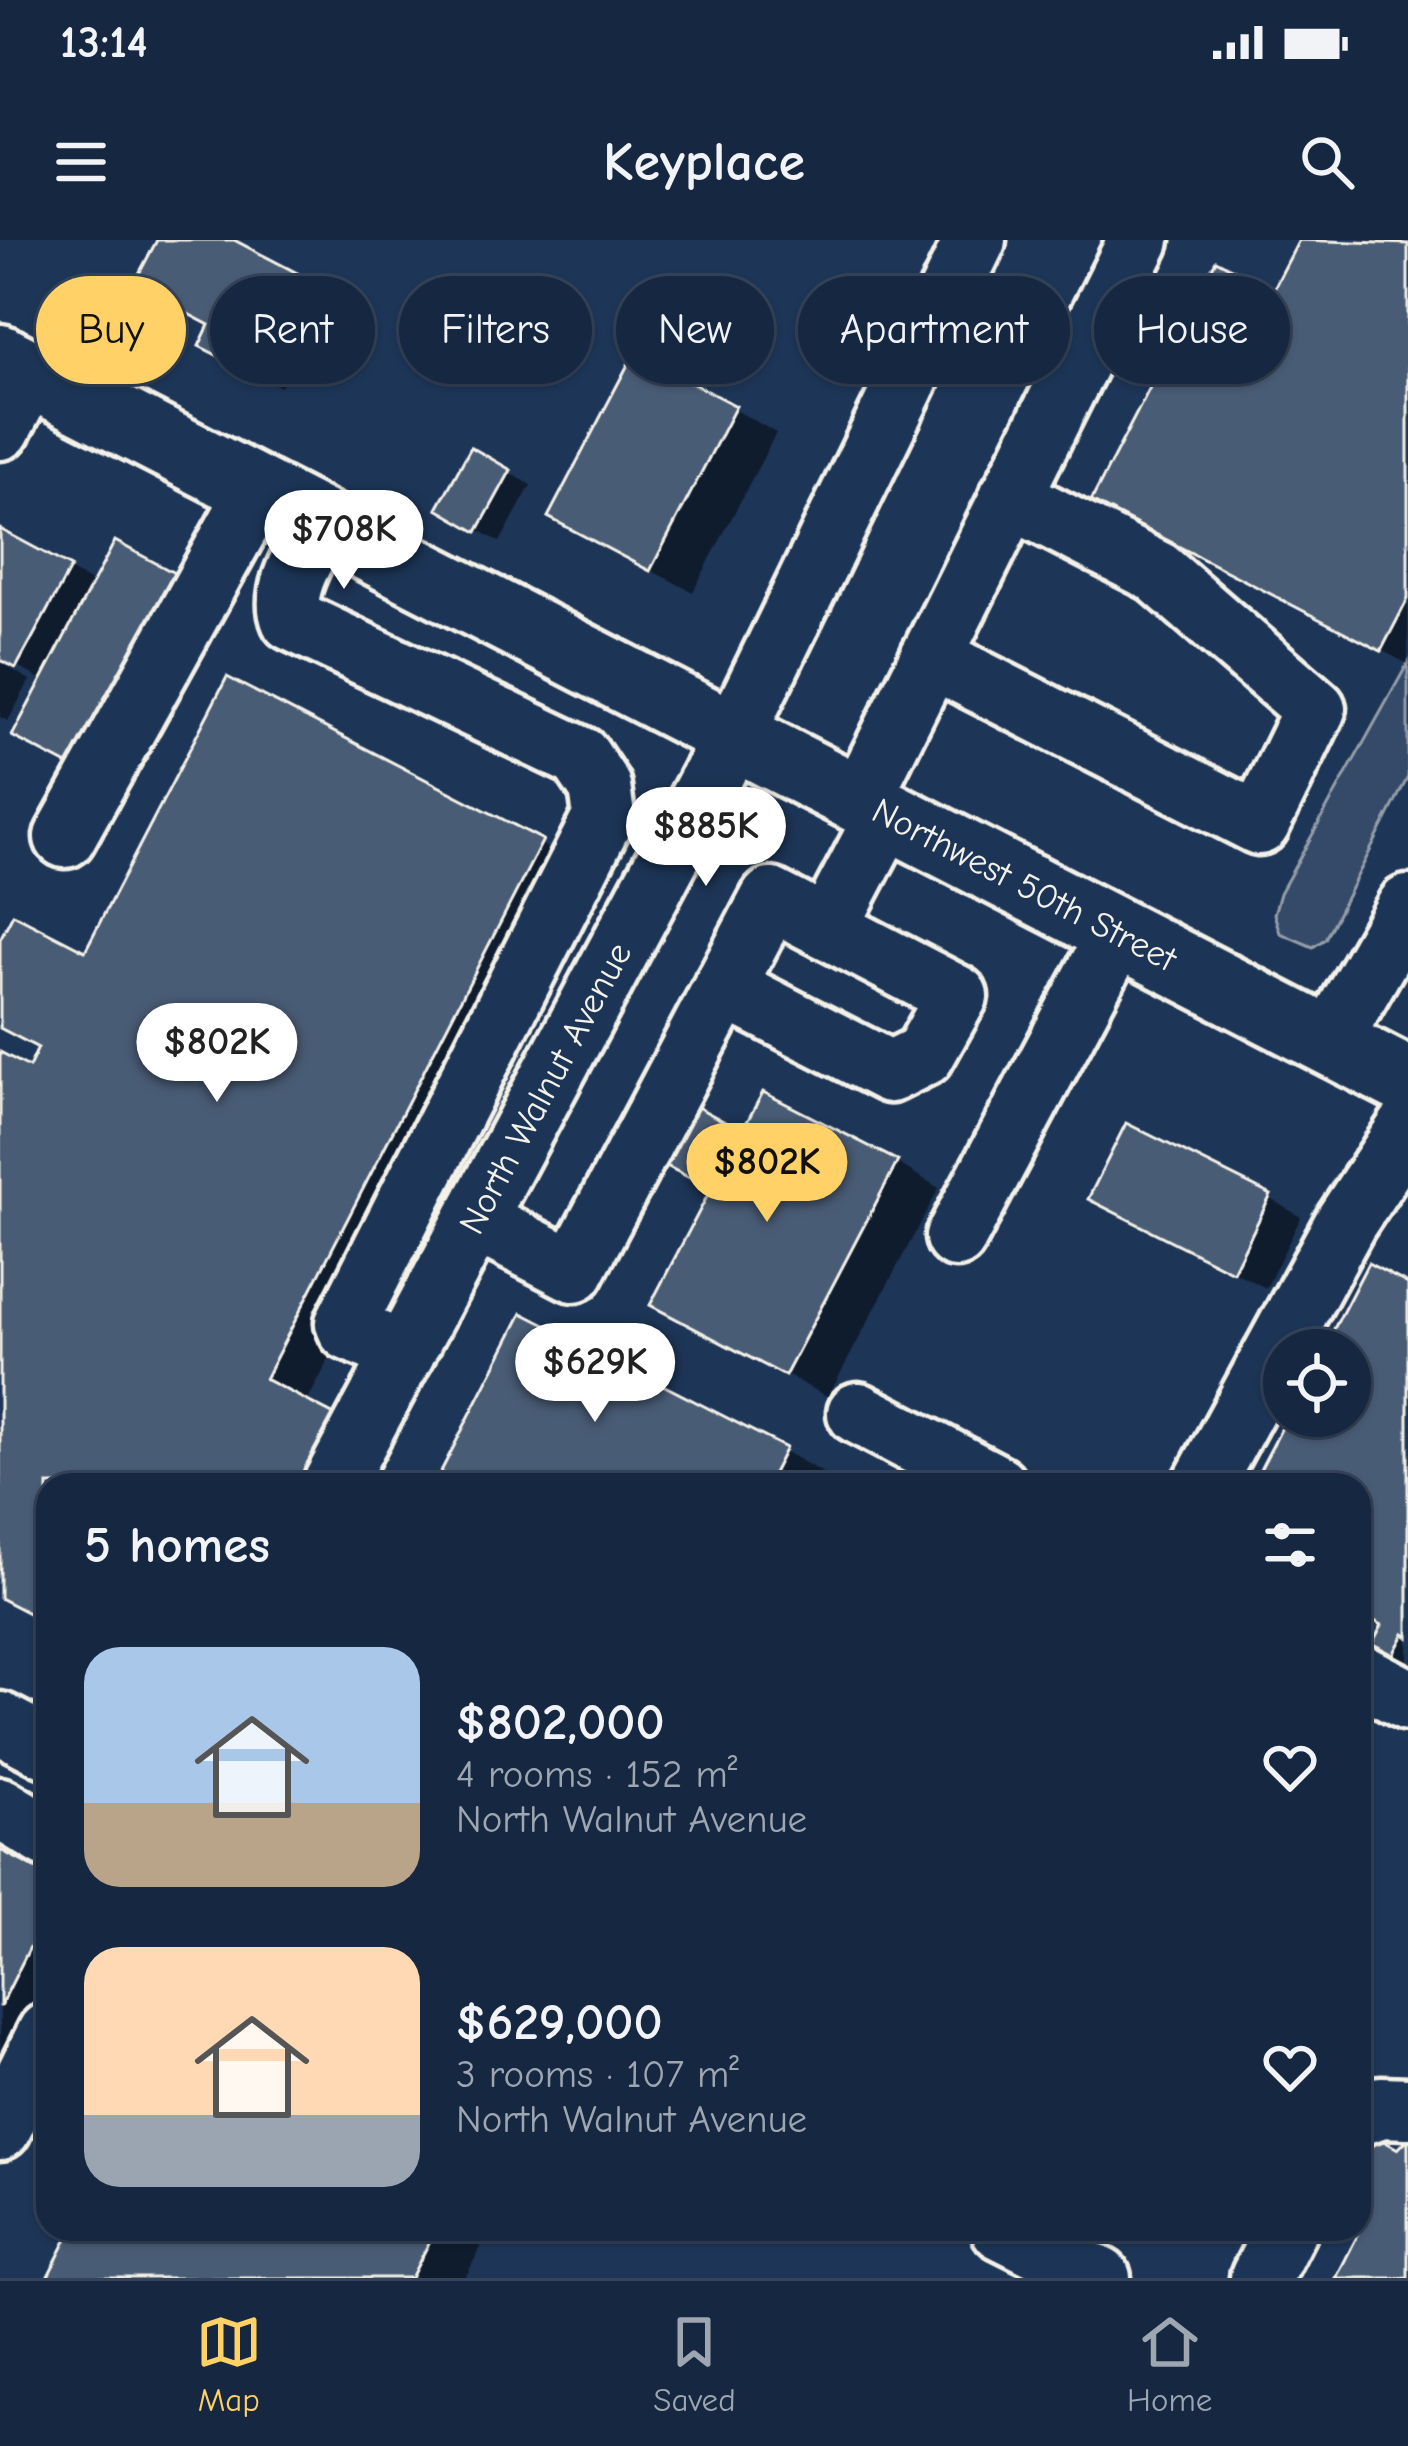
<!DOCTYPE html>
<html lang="en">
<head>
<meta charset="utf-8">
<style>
  :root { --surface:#162841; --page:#23344c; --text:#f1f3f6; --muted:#9ea6b1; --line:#35445a; --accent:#ffd166 }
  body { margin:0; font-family:"Comic Neue",sans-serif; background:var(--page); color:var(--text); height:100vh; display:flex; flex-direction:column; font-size:45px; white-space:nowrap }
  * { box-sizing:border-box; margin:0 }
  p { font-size:39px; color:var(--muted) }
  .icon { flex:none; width:66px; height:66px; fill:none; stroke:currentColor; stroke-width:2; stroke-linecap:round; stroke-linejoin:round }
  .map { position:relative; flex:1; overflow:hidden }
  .sheet { position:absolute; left:36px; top:1233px; width:1335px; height:768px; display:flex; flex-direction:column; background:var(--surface); border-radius:36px; box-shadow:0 3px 9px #0004,0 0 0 3px var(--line) }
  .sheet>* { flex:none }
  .banner { position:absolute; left:36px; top:36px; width:1338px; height:108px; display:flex; gap:24px }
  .fabs { position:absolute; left:1263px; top:1089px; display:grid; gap:24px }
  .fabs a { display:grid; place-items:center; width:108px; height:108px; border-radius:50%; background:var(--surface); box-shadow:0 3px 9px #0004,0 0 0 3px var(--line); font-size:60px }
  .price { position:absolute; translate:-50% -102px; padding:0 27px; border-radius:42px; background:#fff; color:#222; font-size:39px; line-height:78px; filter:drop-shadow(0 3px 6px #0008) }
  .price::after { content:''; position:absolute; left:50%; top:72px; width:36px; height:27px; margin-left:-18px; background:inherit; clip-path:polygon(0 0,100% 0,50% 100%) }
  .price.active { background:var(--accent); color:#111 }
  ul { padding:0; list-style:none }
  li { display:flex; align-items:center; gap:36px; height:300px; padding:0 48px }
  li span { display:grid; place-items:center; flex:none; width:336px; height:240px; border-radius:36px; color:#555 }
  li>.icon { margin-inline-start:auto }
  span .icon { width:144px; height:144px; fill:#fffc; stroke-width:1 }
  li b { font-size:51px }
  h2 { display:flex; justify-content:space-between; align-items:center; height:144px; padding:0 48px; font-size:51px }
  .pill { padding:0 42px; border-radius:54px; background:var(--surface); box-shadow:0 3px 9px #0004,0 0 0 3px var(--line); font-size:42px; line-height:108px }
  .pill.active { background:var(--accent); color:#111 }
  .status { display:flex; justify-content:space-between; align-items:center; height:84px; padding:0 60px; background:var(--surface); direction:ltr }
  .status svg { height:33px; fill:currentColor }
  header { display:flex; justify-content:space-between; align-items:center; height:156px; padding:0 48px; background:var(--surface); font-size:54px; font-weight:800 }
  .tab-bar { display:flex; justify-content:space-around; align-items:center; height:168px; border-top:3px solid var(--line); background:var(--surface); font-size:33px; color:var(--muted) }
  .tab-bar a { display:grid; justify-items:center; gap:6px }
  .tab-bar .active { color:var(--accent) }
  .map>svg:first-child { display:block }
  .green { fill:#354a67; stroke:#949ea8; stroke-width:3 }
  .shadow { fill:#0007 }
  .building { fill:#485b74; stroke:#f4f1e8; stroke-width:3 }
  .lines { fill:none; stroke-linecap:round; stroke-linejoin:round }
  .minor-casing { stroke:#f4f1e8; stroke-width:69 }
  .major-casing { stroke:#f4f1e8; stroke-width:75 }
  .minor { stroke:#1d3557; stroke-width:60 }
  .major { stroke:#1d3557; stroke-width:66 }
  .labels { text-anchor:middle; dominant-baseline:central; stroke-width:12; stroke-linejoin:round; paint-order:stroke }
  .street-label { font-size:36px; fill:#f4f1e8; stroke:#1d3557 }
</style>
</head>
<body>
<div class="status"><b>13:14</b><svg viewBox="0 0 49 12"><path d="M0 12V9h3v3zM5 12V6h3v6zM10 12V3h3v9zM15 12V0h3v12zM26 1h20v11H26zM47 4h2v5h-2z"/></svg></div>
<header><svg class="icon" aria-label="menu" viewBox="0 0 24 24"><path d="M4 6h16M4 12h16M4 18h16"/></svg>Keyplace<svg class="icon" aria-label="search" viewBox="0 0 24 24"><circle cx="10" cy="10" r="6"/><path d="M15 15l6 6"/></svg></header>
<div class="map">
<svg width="1408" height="2038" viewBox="0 0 1408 2038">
  <rect width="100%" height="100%" fill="#1d3557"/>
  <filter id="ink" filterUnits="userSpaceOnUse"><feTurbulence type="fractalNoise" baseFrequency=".00833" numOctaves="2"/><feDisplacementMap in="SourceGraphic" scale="24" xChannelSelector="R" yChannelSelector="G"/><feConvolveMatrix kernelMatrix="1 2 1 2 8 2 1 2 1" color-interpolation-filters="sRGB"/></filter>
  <g filter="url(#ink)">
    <polygon class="green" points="1408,423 1408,537 1325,699 1313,707 1280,693 1274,674 1280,653"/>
    <g class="shadow">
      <polygon points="160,0 228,0 329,55 281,147 235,123"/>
      <polygon points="1302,0 1394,0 1408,8 1408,424 1137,284"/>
      <polygon points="734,169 776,193 693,352 594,301"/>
      <polygon points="472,211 531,245 500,302 441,268"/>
      <polygon points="0,292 95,344 43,441 4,418 1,423 30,440 8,481 0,477"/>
      <polygon points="228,441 584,627 306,1164 48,1245 48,1383 0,1358 0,816 30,831 41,809 0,787 0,706 87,715"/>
      <polygon points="743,895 897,923 939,948 828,1157 696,1088"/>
      <polygon points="1269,958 1301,977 1266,1048 1124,976"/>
      <polygon points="1408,1049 1408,1434 1371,1412 1385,1385 1378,1382 1359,1411 1359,1245 1256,1245 1292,1176 1350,1176 1350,1110 1326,1110"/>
      <polygon points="784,1211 826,1235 821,1245 437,1245"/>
      <polygon points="0,1614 48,1638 48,1779 0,1875"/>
      <polygon points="75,1989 490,1989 465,2038 51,2038"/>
    </g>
    <g class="building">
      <polygon points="157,0 234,0 299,34 248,131 199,106 209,85 133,45"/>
      <polygon points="1299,0 1408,4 1408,359 1381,411 1091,261 1216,20 1273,50"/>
      <polygon points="634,113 736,166 650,331 548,277"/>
      <polygon points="471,207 511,230 477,292 437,269"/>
      <polygon points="0,289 71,327 16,428 0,420"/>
      <polygon points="115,301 178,335 75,529 12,496"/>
      <polygon points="227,437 543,600 265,1139 342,1179 308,1245 48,1245 48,1383 0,1358 0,812 29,827 38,808 0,788 0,699 13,674 85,711"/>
      <polygon points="763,852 898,921 785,1136 650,1065 711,949 659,922 690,863 742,891"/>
      <polygon points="1126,883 1271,955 1233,1032 1088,959"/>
      <polygon points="1368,1023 1408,1044 1408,1397 1404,1394 1388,1424 1367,1413 1382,1385 1359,1373 1359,1245 1252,1245 1288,1176 1350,1176 1350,1110 1323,1110"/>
      <polygon points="522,1073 786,1208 767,1245 434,1245"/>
      <polygon points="0,1610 48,1635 48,1671 0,1767"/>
      <polygon points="1375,1896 1398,1909 1408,1899 1408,2038 1336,2038 1371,1969 1359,1963 1359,1928"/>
      <polygon points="72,1989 436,1989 411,2038 47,2038"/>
    </g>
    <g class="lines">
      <defs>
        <g id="minor">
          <polyline points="0,189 30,133"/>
          <path d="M 321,283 C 308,310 279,350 292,380 L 580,517 L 600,547 L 604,576 L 346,1083 L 349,1090 L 404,1113"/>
          <polyline points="931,417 1259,584 1315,469 1157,332 1010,257"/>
          <polyline points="860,560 1139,0"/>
          <polyline points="65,597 258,250"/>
          <polyline points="827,688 887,574"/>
          <polyline points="1330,801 1408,666"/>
          <polyline points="475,980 574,1031 771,659 957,756 924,815 890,832 724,747"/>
          <polyline points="956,997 1118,693"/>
          <polyline points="858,1173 996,1245"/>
          <path id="s1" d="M 333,1245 L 734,495 L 975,0"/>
          <polyline points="1203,1245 1346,982 1408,888"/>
          <polyline points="1359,1434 1408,1460"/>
          <polyline points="0,1483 48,1508"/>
          <polyline points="0,1568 48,1597"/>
          <polyline points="1359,1875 1381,1867 1408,1868"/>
          <polyline points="0,1889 48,1793"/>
          <polyline points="1002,1989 1100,2038"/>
          <polyline points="1261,2038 1286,1989"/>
        </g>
        <g id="major">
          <path id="s2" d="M 0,118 L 1408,842"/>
        </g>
      </defs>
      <use href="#minor" class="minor-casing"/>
      <use href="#major" class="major-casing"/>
      <use href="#minor" class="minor"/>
      <use href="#major" class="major"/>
    </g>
  </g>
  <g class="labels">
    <g class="street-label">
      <text stroke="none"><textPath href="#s2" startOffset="1152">Northwest 50th Street</textPath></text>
      <text stroke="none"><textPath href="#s1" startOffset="450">North Walnut Avenue</textPath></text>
    </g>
  </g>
</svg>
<div class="fabs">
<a><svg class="icon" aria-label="locate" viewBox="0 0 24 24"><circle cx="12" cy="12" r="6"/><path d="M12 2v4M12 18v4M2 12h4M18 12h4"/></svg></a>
</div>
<b class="price" style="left:344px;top:352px">$708K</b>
<b class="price" style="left:706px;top:649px">$885K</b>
<b class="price" style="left:217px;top:865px">$802K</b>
<b class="price active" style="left:767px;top:985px">$802K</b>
<b class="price" style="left:595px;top:1185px">$629K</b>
<div class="banner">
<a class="pill active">Buy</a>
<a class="pill">Rent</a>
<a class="pill">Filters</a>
<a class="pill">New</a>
<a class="pill">Apartment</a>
<a class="pill">House</a>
</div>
<section class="sheet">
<h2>5 homes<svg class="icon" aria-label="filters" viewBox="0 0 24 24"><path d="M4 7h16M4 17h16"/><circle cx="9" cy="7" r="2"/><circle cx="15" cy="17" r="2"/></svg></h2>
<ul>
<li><span style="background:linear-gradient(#a9c7e8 65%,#b9a48a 0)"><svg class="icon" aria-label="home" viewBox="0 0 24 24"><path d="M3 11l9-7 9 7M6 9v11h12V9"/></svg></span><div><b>$802,000</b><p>4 rooms · 152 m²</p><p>North Walnut Avenue</p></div><svg class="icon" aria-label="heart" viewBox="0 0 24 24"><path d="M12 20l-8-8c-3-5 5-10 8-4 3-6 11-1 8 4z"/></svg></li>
<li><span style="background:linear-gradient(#ffd9b3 70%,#9aa5b1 0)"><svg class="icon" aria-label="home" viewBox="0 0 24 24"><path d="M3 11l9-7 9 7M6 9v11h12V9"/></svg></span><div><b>$629,000</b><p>3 rooms · 107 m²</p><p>North Walnut Avenue</p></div><svg class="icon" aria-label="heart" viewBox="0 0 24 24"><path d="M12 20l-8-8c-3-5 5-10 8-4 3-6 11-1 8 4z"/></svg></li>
</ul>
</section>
</div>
<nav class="tab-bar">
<a class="active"><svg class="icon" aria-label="map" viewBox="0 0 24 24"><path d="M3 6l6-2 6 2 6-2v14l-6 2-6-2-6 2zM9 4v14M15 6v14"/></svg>Map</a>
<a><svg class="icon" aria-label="saved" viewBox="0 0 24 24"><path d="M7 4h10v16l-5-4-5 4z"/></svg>Saved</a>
<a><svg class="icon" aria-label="home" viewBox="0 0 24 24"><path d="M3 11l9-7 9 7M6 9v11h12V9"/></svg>Home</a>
</nav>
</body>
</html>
